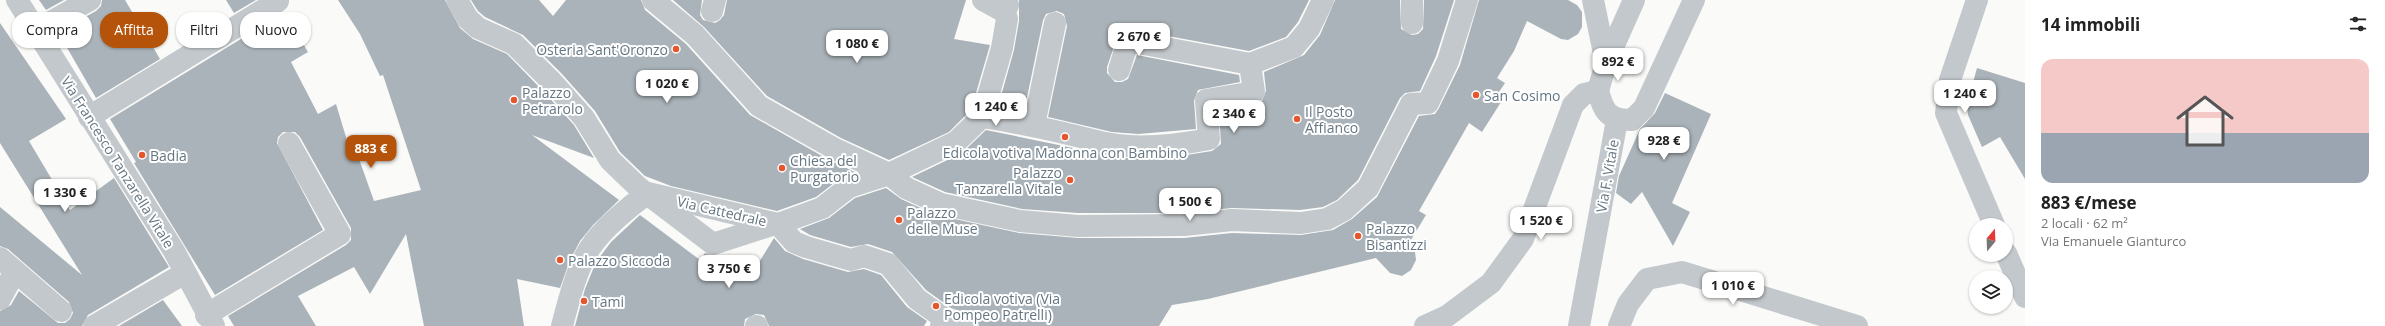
<!DOCTYPE html>
<html lang="it">
<head>
<meta charset="utf-8">
<style>
  :root { --surface:#fff; --page:#f6f6f6; --text:#222; --muted:#767676; --accent:#b45309 }
  body { margin:0; font-family:"Open Sans",sans-serif; background:var(--page); color:var(--text); height:100vh; display:flex; flex-direction:column; font-size:15px; white-space:nowrap }
  * { box-sizing:border-box; margin:0 }
  p { font-size:13px; color:var(--muted) }
  .icon { flex:none; width:22px; height:22px; fill:none; stroke:currentColor; stroke-width:2; stroke-linecap:round; stroke-linejoin:round }
  .map { position:relative; flex:1; overflow:hidden }
  .sheet { display:flex; flex-direction:column; background:var(--surface); width:360px }
  .sheet>* { flex:none }
  .guide { position:absolute; left:12px; top:12px; width:380px; height:36px; display:flex; gap:8px }
  .needle { width:26px; rotate:19deg }
  .buttons { position:absolute; left:1969px; top:218px; display:grid; gap:8px }
  .buttons a { display:grid; place-items:center; width:44px; height:44px; border-radius:50%; background:var(--surface); box-shadow:0 1px 3px #0004; font-size:20px }
  .price { position:absolute; translate:-50% -34px; padding:0 9px; border-radius:8px; background:#fff; color:#222; font-size:13px; line-height:26px; filter:drop-shadow(0 1px 2px #0008) }
  .price::after { content:''; position:absolute; left:50%; top:24px; width:12px; height:9px; margin-left:-6px; background:inherit; clip-path:polygon(0 0,100% 0,50% 100%) }
  .price.on { background:var(--accent); color:#fff }
  ul { padding:0; list-style:none }
  li { display:grid; align-content:center; gap:8px; height:212px; padding:0 16px }
  li span { display:grid; place-items:center; height:124px; border-radius:12px; color:#555 }
  li>.icon { margin-inline-start:auto }
  span .icon { width:72px; height:72px; fill:#fffc; stroke-width:1 }
  li b { font-size:17px }
  h2 { display:flex; justify-content:space-between; align-items:center; height:48px; padding:0 16px; font-size:17px }
  .pill { padding:0 14px; border-radius:16px; background:var(--surface); box-shadow:0 1px 3px #0004; font-size:14px; line-height:36px }
  .pill.on { background:var(--accent); color:#fff }
  main { display:flex; flex:1; min-height:0 }
  .map>svg:first-child { display:block }
  .building { fill:#aab3b9 }
  .lines { fill:none; stroke-linecap:round; stroke-linejoin:round }
  .minor { stroke:#c3c8cc; stroke-width:22 }
  .poi-dot { fill:#e4572e; stroke:#fff; stroke-width:1.5 }
  .labels { text-anchor:middle; dominant-baseline:central; stroke-width:4; stroke-linejoin:round; paint-order:stroke }
  .poi-label { font-size:14px; fill:#657683; stroke:#fff; text-anchor:start }
  .street-label { font-size:14px; fill:#657683; stroke:#fff }
</style>
</head>
<body>
<main>
<div class="map">
<svg width="2025" height="326" viewBox="0 0 2025 326">
  <rect width="100%" height="100%" fill="#fafaf8"/>
  <g class="building">
    <polygon points="39,0 64,0 46,10"/>
    <polygon points="102,0 125,0 160,59 96,98 58,32 96,11 101,6"/>
    <polygon points="226,0 256,0 234,13"/>
    <polygon points="338,0 445,0 460,28 473,39 507,54 544,92 574,125 594,158 532,135 619,200 593,225 580,241 570,260 560,288 517,279 524,326 424,326 406,234 370,294 354,267 298,296 316,326 234,326 228,316 346,245 351,240 351,228 300,137 295,132 283,132 278,137 277,143 323,230 215,295 134,163 136,162 110,119 285,12 308,52 291,62 318,114 336,104 349,147 354,145 374,201 421,190 383,75 380,76 360,34"/>
    <polygon points="471,0 539,0 553,16 566,0 641,0 645,10 686,44 750,115 829,160 855,172 842,177 816,197 777,211 671,186 645,176 620,152 595,111 562,74 523,35 485,17 478,11"/>
    <polygon points="673,0 702,0 700,15 703,20 715,23 720,20 724,15 727,0 966,0 954,39 990,45 971,110 949,132 889,160 841,138 767,96 704,27"/>
    <polygon points="1019,0 1309,0 1298,22 1286,37 1249,51 1130,29 1119,32 1107,67 1107,73 1115,82 1122,82 1128,79 1137,55 1239,75 1240,82 1198,90 1194,101 1196,129 1138,134 1112,132 1048,117 1067,26 1064,14 1057,11 1046,14 1043,20 1024,112 998,107 1014,50 1019,21"/>
    <polygon points="1335,0 1400,0 1401,29 1412,35 1418,34 1423,29 1424,0 1454,0 1436,56 1420,91 1405,93 1400,98 1358,180 1337,200 1323,207 1300,210 1232,208 1183,213 1078,213 1022,209 945,192 912,177 962,153 986,130 1122,158 1168,158 1212,151 1221,144 1219,110 1262,101 1266,91 1264,72 1304,55 1320,35"/>
    <polygon points="1479,0 1568,0 1577,5 1582,12 1582,27 1578,34 1568,40 1561,39 1527,21 1514,51 1497,78 1505,83 1497,95 1503,99 1482,132 1469,123 1419,211 1426,215 1409,243 1415,252 1416,260 1411,270 1402,276 1390,273 1376,258 1208,299 1172,305 1159,326 979,326 976,317 951,308 926,290 892,252 868,244 851,247 810,235 800,229 829,218 855,198 886,188 901,199 936,215 1019,233 1078,238 1184,238 1232,233 1301,235 1333,230 1352,219 1377,197 1419,116 1435,114 1439,108 1460,65"/>
    <polygon points="0,23 66,119 29,141 70,210 114,178 169,267 88,315 82,326 0,326 0,311 11,305 19,291 58,323 65,323 70,319 73,313 69,302 8,249 0,246 0,207 82,275 0,143"/>
    <polygon points="1977,68 2025,83 2025,179 2000,137 1982,147 1968,115 1967,104"/>
    <polygon points="1665,93 1711,114 1672,203 1690,212 1673,246 1642,192 1631,204 1616,193 1619,176 1640,129 1655,113"/>
    <polygon points="640,215 700,260 705,253 713,256 748,280 774,238 785,251 803,259 848,272 864,269 881,275 907,307 927,321 924,326 769,326 764,315 756,314 745,319 744,326 575,326 585,289 596,262 611,242"/>
    <polygon points="163,300 182,326 119,326"/>
  </g>
  <g class="lines">
    <g class="minor">
      <polyline points="17,0 174,251 214,326"/>
      <polyline points="457,0 468,19 478,28 514,44 553,83 584,118 610,160 638,187 713,244 775,224"/>
      <polyline points="653,0 695,35 759,106 835,149 889,174 906,188 941,204 1020,221 1078,226 1184,225 1232,220 1301,223 1327,219 1344,210 1368,188 1411,104 1428,103 1448,61 1467,0"/>
      <polyline points="983,0 1005,12"/>
      <polyline points="1412,0 1412,23"/>
      <polyline points="1593,0 1606,63"/>
      <polyline points="1977,0 1950,80 1946,113 1994,225"/>
      <polyline points="712,11 715,0"/>
      <polyline points="36,30 90,0"/>
      <polyline points="1119,70 1128,41 1250,64"/>
      <path d="M 1598,91 C 1604,112 1608,120 1632,120 L 1644,108 L 1694,0"/>
      <polyline points="1598,91 1606,63 1634,0"/>
      <polyline points="89,117 278,1"/>
      <path d="M 982,117 C 1021,123 1058,131 1096,141 C 1132,151 1173,146 1209,139 L 1206,100 L 1254,92 L 1250,64 L 1294,47 L 1309,29 L 1323,0"/>
      <polyline points="1034,125 1055,23"/>
      <polyline points="778,224 794,242 806,247 851,260 864,256 888,264 917,299 945,319 941,326"/>
      <polyline points="2006,253 2025,297"/>
      <polyline points="0,258 61,311"/>
      <polyline points="0,299 15,271"/>
      <polyline points="206,315 340,234 289,143"/>
      <polyline points="945,319 967,326"/>
      <polyline points="94,326 185,273"/>
      <path d="M 562,326 C 568,303 577,267 590,248 C 602,229 630,206 648,193 L 778,224 L 822,208 L 849,187 L 889,174 L 956,142 L 982,117 L 1002,48 L 1007,19 L 1005,12 L 1008,5"/>
      <polyline points="756,326 757,326"/>
      <polyline points="1425,326 1447,316 1491,283 1523,239 1573,105 1584,94 1598,91"/>
      <polyline points="1579,326 1617,120"/>
      <polyline points="1619,326 1628,304 1647,279 1682,272 1857,326"/>
    </g>
  </g>
  <g class="poi-dot">
    <circle cx="676" cy="49" r="4"/>
    <circle cx="1476" cy="95" r="4"/>
    <circle cx="514" cy="100" r="4"/>
    <circle cx="1297" cy="119" r="4"/>
    <circle cx="1065" cy="137" r="4"/>
    <circle cx="142" cy="155" r="4"/>
    <circle cx="782" cy="168" r="4"/>
    <circle cx="1070" cy="180" r="4"/>
    <circle cx="899" cy="220" r="4"/>
    <circle cx="1358" cy="236" r="4"/>
    <circle cx="560" cy="260" r="4"/>
    <circle cx="584" cy="301" r="4"/>
    <circle cx="936" cy="306" r="4"/>
  </g>
  <g class="labels">
    <g class="poi-label">
      <text x="668" y="49" text-anchor="end">Osteria Sant'Oronzo</text>
      <text x="522" y="92">Palazzo<tspan x="522" dy="16">Petrarolo</tspan></text>
      <text x="1484" y="95">San Cosimo</text>
      <text x="1305" y="111">Il Posto<tspan x="1305" dy="16">Affianco</tspan></text>
      <text x="1065" y="152" text-anchor="middle">Edicola votiva Madonna con Bambino</text>
      <text x="150" y="155">Badia</text>
      <text x="790" y="160">Chiesa del<tspan x="790" dy="16">Purgatorio</tspan></text>
      <text x="1062" y="172" text-anchor="end">Palazzo<tspan x="1062" dy="16">Tanzarella Vitale</tspan></text>
      <text x="907" y="212">Palazzo<tspan x="907" dy="16">delle Muse</tspan></text>
      <text x="1366" y="228">Palazzo<tspan x="1366" dy="16">Bisantizzi</tspan></text>
      <text x="568" y="260">Palazzo Siccoda</text>
      <text x="944" y="298">Edicola votiva (Via<tspan x="944" dy="16">Pompeo Patrelli)</tspan></text>
      <text x="592" y="301">Tami</text>
    </g>
    <g class="street-label">
      <text transform="translate(118 162) rotate(58)">Via Francesco Tanzarella Vitale</text>
      <text transform="translate(1607 176) rotate(-80)">Via F. Vitale</text>
      <text transform="translate(722 211) rotate(13)">Via Cattedrale</text>
    </g>
  </g>
</svg>
<div class="buttons">
<a><svg class="needle" viewBox="-14 -14 28 28"><path d="M0-13l5 13h-10z" fill="#e53935"/><path d="M0 13l5-13h-10z" fill="#767676"/></svg></a>
<a><svg class="icon" aria-label="layers" viewBox="0 0 24 24"><path d="M12 4l9 5-9 5-9-5zM3 14l9 5 9-5"/></svg></a>
</div>
<b class="price" style="left:1139px;top:57px">2 670 €</b>
<b class="price" style="left:857px;top:64px">1 080 €</b>
<b class="price" style="left:1618px;top:82px">892 €</b>
<b class="price" style="left:667px;top:104px">1 020 €</b>
<b class="price" style="left:1965px;top:114px">1 240 €</b>
<b class="price" style="left:996px;top:127px">1 240 €</b>
<b class="price" style="left:1234px;top:134px">2 340 €</b>
<b class="price" style="left:1664px;top:161px">928 €</b>
<b class="price on" style="left:371px;top:169px">883 €</b>
<b class="price" style="left:65px;top:213px">1 330 €</b>
<b class="price" style="left:1190px;top:222px">1 500 €</b>
<b class="price" style="left:1541px;top:241px">1 520 €</b>
<b class="price" style="left:729px;top:289px">3 750 €</b>
<b class="price" style="left:1733px;top:306px">1 010 €</b>
<div class="guide">
<a class="pill">Compra</a>
<a class="pill on">Affitta</a>
<a class="pill">Filtri</a>
<a class="pill">Nuovo</a>
</div>
</div>
<section class="sheet">
<h2>14 immobili<svg class="icon" aria-label="filters" viewBox="0 0 24 24"><path d="M4 7h16M4 17h16"/><circle cx="9" cy="7" r="2"/><circle cx="15" cy="17" r="2"/></svg></h2>
<ul>
<li><span style="background:linear-gradient(#f6c9c9 60%,#9aa5b1 0)"><svg class="icon" aria-label="home" viewBox="0 0 24 24"><path d="M3 11l9-7 9 7M6 9v11h12V9"/></svg></span><div><b>883 €/mese</b><p>2 locali · 62 m²</p><p>Via Emanuele Gianturco</p></div></li>
</ul>
</section>
</main>
</body>
</html>
